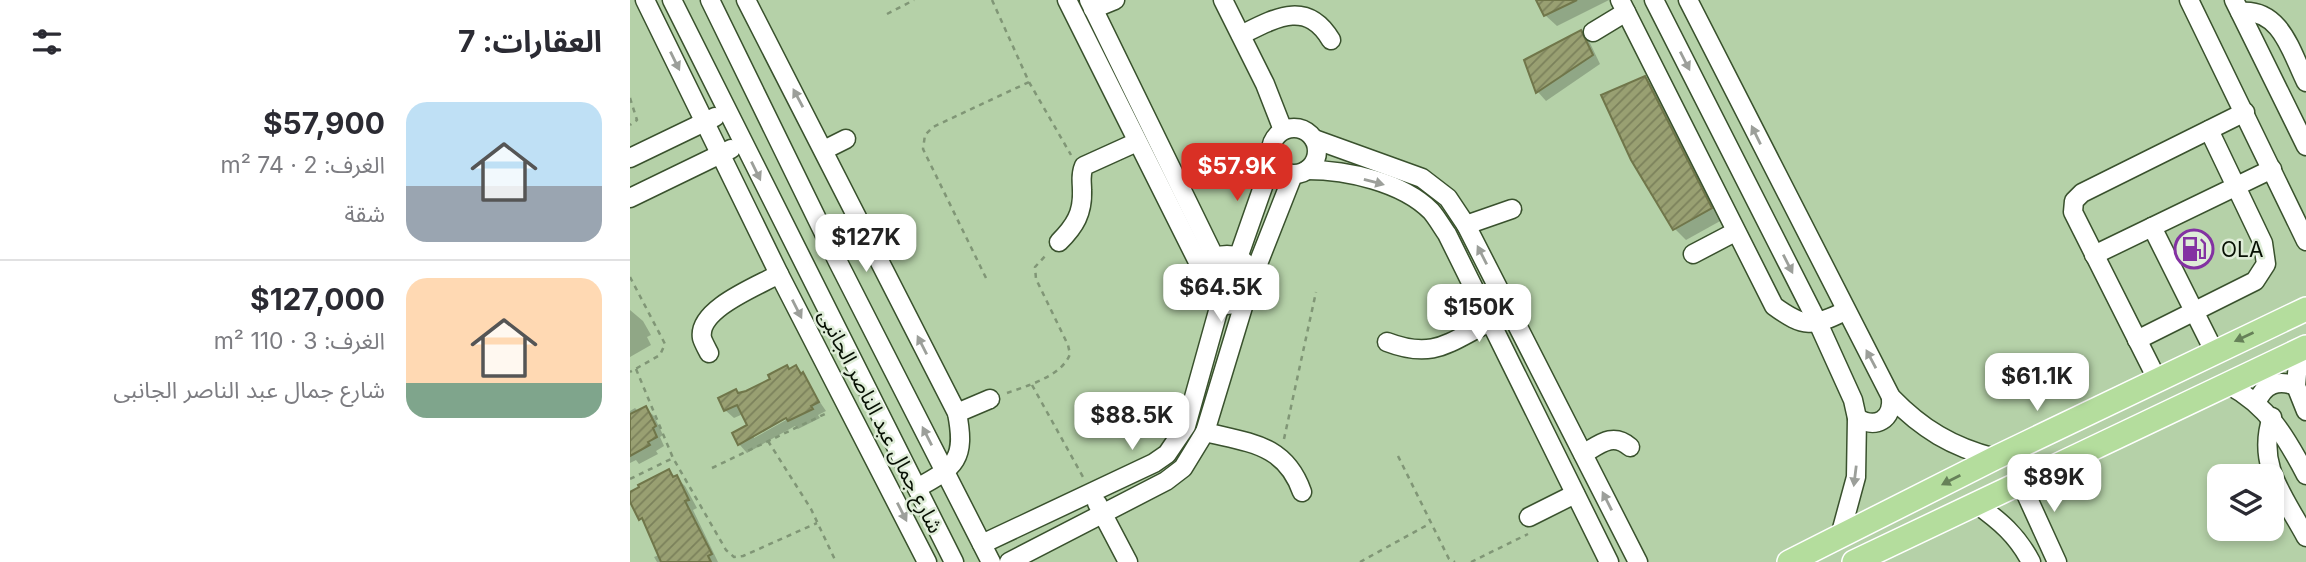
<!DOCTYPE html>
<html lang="ar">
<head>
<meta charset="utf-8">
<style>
  :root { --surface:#fff; --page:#f7f7f7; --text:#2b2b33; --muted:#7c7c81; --line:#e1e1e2; --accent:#d93025 }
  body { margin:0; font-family:Inter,"Noto Sans Arabic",sans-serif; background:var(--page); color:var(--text); direction:rtl; height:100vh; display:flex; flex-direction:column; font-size:26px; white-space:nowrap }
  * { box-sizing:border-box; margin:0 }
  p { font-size:23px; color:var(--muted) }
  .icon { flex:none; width:38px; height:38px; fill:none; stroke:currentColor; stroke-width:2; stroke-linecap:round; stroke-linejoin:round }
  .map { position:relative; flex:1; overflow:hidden; direction:ltr }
  .drawer { display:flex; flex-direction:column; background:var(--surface); width:630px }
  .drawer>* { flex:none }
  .controls { position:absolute; left:1577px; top:464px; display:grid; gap:14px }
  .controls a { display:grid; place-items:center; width:77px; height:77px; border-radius:14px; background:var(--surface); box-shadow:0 4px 10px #0003; font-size:35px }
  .price { position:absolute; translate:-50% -60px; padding:0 16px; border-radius:14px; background:#fff; color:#222; font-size:23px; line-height:46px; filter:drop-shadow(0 2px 4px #0008) }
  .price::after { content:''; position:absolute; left:50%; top:42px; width:21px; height:16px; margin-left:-10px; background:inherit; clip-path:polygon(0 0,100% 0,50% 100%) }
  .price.on { background:var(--accent); color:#fff }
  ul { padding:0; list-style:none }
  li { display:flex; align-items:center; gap:21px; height:175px; padding:0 28px }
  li+li { border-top:2px solid var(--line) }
  li span { display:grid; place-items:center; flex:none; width:196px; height:140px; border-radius:21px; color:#555 }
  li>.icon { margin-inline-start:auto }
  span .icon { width:84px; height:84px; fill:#fffc; stroke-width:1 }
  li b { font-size:30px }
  h2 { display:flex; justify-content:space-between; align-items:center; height:84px; padding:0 28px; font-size:30px }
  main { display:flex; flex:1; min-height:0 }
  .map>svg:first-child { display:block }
  .shadow { fill:#0003; fill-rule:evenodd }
  .building { fill:url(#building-hatch); stroke:#70764a; stroke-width:2 }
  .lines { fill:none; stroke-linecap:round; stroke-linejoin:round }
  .minor-casing { stroke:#39512d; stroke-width:21 }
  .major-casing { stroke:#fff; stroke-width:26 }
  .path { stroke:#809676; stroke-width:2.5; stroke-dasharray:5 5; stroke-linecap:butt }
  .minor { stroke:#fff; stroke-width:18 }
  .major { stroke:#b4dd9d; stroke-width:23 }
  .oneway { fill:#9c9f9a }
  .oneway2 { fill:#668158 }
  .labels { text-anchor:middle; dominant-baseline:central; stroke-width:5; stroke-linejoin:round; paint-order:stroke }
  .poi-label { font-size:21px; fill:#071003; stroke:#dfedd8; text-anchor:start }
  .street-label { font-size:21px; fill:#071003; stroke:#dfedd8 }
</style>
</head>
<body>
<main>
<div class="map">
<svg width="1676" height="562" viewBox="0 0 1676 562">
  <defs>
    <pattern id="building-hatch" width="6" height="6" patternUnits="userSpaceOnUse" patternTransform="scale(1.75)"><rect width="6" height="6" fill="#99a072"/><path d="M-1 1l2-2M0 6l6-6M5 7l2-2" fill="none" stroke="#7b815b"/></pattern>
  </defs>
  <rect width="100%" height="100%" fill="#b5d1a8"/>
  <g class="shadow">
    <polygon points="908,0 979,0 927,26 915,15"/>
    <polygon points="950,32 959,41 970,64 916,101 908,92 896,61"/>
    <polygon points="1015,78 1026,89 1092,220 1056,240 1045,229"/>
    <polygon points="0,310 13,321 21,335 17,337 21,345 0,357"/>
    <path d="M 166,367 L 196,411 L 188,415 L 190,418 L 168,429 L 165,426 L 117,453 L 109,444 L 119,426 L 113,414 L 104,418 L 95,410 L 109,394 ZM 163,412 L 165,415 L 124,438 L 124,434 Z"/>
    <polygon points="5,408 8,411 15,408 24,416 33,435 30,437 34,446 26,451 28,454 9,464 6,460 0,463 0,411"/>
    <polygon points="39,471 55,486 67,508 63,510 88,562 27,562 24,557 29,555 28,546 2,502"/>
  </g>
  <g class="building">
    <polygon points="906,0 947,0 914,16"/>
    <polygon points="951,30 963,55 906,93 894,60"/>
    <polygon points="1015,76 1082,208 1043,230 1001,160 971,95"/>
    <polygon points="157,365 159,369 166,365 171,374 173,372 189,402 181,406 183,409 158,421 156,418 108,445 102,433 117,425 107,405 94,411 88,398 106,389 108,393 116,391 140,379 138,375"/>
    <polygon points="16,406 26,426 23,428 27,437 18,442 20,445 0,456 0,414"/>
    <polygon points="39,469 43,477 47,475 59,500 55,501 82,554 78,556 81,562 31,562 12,518 9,520 0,502 0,492 9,487 8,485"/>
  </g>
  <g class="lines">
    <defs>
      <g id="minor">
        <polyline points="15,0 149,274 297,562"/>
        <polyline points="42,0 324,562"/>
        <polyline points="80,0 208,262 361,562"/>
        <path d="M 116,0 L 327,413 C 336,459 326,467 287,488"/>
        <polyline points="437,0 573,272"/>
        <polyline points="459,0 585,258"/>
        <polyline points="593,0 635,84 653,130"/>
        <path d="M 990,0 L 1144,306 C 1174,328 1183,327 1215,311"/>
        <polyline points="1024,0 1189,325 1223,400 1227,418 1226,477 1210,536"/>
        <path d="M 1058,0 L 1261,397 C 1292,429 1322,447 1365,458"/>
        <polyline points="1559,0 1676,241"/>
        <polyline points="1604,0 1676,146"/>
        <polyline points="463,9 485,0"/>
        <path d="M 1610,12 C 1651,8 1661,52 1676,82"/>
        <polyline points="963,32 996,12"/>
        <path d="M 611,35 C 647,17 677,0 701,40"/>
        <circle cx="664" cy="151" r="23"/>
        <polyline points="684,139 792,178 818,198 836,225 1008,562"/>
        <polyline points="194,150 216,139"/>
        <polyline points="0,158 85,117"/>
        <path d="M 677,170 C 717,170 772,182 801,211 C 807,218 812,227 817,234 L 979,562"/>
        <polyline points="0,198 101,149"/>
        <polyline points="836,225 882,209"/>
        <polyline points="1522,227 1584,351"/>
        <path d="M 429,242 C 445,226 453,213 452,190 C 452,181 450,175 454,166 L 507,142"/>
        <polyline points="1063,254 1105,232"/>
        <circle cx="597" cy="280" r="25"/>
        <polyline points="1464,255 1642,169"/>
        <polyline points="608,258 642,161"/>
        <polyline points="622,279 663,175"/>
        <polyline points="1507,340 1625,281 1636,264 1633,243 1579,130"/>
        <path d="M 757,342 C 804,360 819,342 860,322"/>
        <polyline points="1669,350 1666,386 1676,411"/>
        <path d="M 79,353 C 77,349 73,342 72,338 C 67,309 128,286 149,274"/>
        <polyline points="1527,379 1443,212 1444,201 1452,193 1615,112"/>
        <path d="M 1599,385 C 1638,406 1656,437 1676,475"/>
        <path d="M 1627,402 C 1634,384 1648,379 1666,386"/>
        <polyline points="327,413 360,399"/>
        <path d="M 1642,417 C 1626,465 1654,496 1676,537"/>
        <path d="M 1227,418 C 1246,429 1263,420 1261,397"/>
        <path d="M 575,432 C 620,443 655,444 672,492"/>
        <path d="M 953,454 C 970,444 983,432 1000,447"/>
        <polyline points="1390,481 1427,562"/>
        <polyline points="467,503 498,562"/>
        <path d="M 1345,503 C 1370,521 1387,535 1401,562"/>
        <polyline points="899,517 945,494"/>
        <polyline points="352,544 524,463 537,454 556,426 590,304"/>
        <polyline points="379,562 536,481 553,468 575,432 616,297"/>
      </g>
      <g id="major">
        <polyline points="1159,562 1365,458 1676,309"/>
        <polyline points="1224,562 1676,347"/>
      </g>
    </defs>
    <use href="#minor" class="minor-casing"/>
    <use href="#major" class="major-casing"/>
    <g class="path">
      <polyline points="362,0 399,82 441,155"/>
      <polyline points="257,14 284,0"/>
      <polyline points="0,98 7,120 0,125"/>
      <polyline points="0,277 35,344 30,355 0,372"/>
      <polyline points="356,278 293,149 295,135 303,127 399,82"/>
      <polyline points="6,369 43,458 96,550 104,557 113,556 187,523"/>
      <polyline points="402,385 453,477"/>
      <path d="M 377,393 C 397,386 432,376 440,354 L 438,345 L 406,279 L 405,267 L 417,254"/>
      <polyline points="654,439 686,292"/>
      <polyline points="138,441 181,509 206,562"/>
      <polyline points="768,456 819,559 825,562"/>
      <polyline points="82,468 199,412"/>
      <polyline points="0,479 43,458"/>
      <polyline points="730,562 799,524"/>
      <polyline points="841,562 898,534"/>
    </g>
    <use href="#minor" class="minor"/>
    <use href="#major" class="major"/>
  </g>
  <defs><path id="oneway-solid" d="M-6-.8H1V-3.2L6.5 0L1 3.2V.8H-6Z" transform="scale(1.75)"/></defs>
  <g class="oneway">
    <use href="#oneway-solid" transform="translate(45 61) rotate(64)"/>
    <use href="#oneway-solid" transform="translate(1055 61) rotate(63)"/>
    <use href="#oneway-solid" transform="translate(168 98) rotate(-118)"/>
    <use href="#oneway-solid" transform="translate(1126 135) rotate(-116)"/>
    <use href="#oneway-solid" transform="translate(126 171) rotate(64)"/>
    <use href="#oneway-solid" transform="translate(744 182) rotate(15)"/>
    <use href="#oneway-solid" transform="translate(852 255) rotate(-117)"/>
    <use href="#oneway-solid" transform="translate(1158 264) rotate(63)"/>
    <use href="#oneway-solid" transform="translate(167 309) rotate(63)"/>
    <use href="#oneway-solid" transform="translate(292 345) rotate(-117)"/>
    <use href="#oneway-solid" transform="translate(1241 359) rotate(-118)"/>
    <use href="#oneway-solid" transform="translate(297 436) rotate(-117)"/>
    <use href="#oneway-solid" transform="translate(1225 476) rotate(97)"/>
    <use href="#oneway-solid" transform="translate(977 501) rotate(-117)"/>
    <use href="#oneway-solid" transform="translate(272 512) rotate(63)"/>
  </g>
  <g class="oneway2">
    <use href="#oneway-solid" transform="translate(1614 337) rotate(155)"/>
    <use href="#oneway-solid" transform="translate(1321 480) rotate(153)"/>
  </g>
  <defs>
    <symbol id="fuel-ring" viewBox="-11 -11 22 22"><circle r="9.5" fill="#dfedd8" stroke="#8332a2" stroke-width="1.5"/><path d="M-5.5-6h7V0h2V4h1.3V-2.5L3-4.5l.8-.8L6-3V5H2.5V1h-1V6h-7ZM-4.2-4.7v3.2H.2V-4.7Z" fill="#8332a2"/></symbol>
  </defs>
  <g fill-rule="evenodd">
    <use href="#fuel-ring" x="1542" y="227" width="44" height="44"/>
  </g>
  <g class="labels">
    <g class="poi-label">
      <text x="1591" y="249">OLA</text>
    </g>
    <g class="street-label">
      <text transform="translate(251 421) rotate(63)">شارع جمال عبد الناصر الجانبى</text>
    </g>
  </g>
</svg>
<div class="controls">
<a><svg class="icon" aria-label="layers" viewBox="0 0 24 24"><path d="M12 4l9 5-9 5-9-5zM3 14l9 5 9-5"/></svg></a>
</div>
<b class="price on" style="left:607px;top:203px">$57.9K</b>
<b class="price" style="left:236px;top:274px">$127K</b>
<b class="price" style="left:591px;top:324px">$64.5K</b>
<b class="price" style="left:849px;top:344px">$150K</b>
<b class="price" style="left:1407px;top:413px">$61.1K</b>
<b class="price" style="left:502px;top:452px">$88.5K</b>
<b class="price" style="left:1424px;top:514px">$89K</b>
</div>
<section class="drawer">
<h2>العقارات: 7<svg class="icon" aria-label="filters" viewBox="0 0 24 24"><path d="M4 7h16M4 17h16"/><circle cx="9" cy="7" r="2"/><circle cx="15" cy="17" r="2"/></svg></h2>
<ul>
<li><span style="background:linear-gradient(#bfe0f5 60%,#9aa5b1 0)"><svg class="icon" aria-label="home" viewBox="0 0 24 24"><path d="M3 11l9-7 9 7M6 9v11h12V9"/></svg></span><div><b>$57,900</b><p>الغرف: 2 · 74 m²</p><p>شقة</p></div></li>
<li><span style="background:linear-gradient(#ffd9b3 75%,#7fa58c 0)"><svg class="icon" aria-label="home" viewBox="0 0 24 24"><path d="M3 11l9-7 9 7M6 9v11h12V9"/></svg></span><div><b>$127,000</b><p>الغرف: 3 · 110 m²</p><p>شارع جمال عبد الناصر الجانبى</p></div></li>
</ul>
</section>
</main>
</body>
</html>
